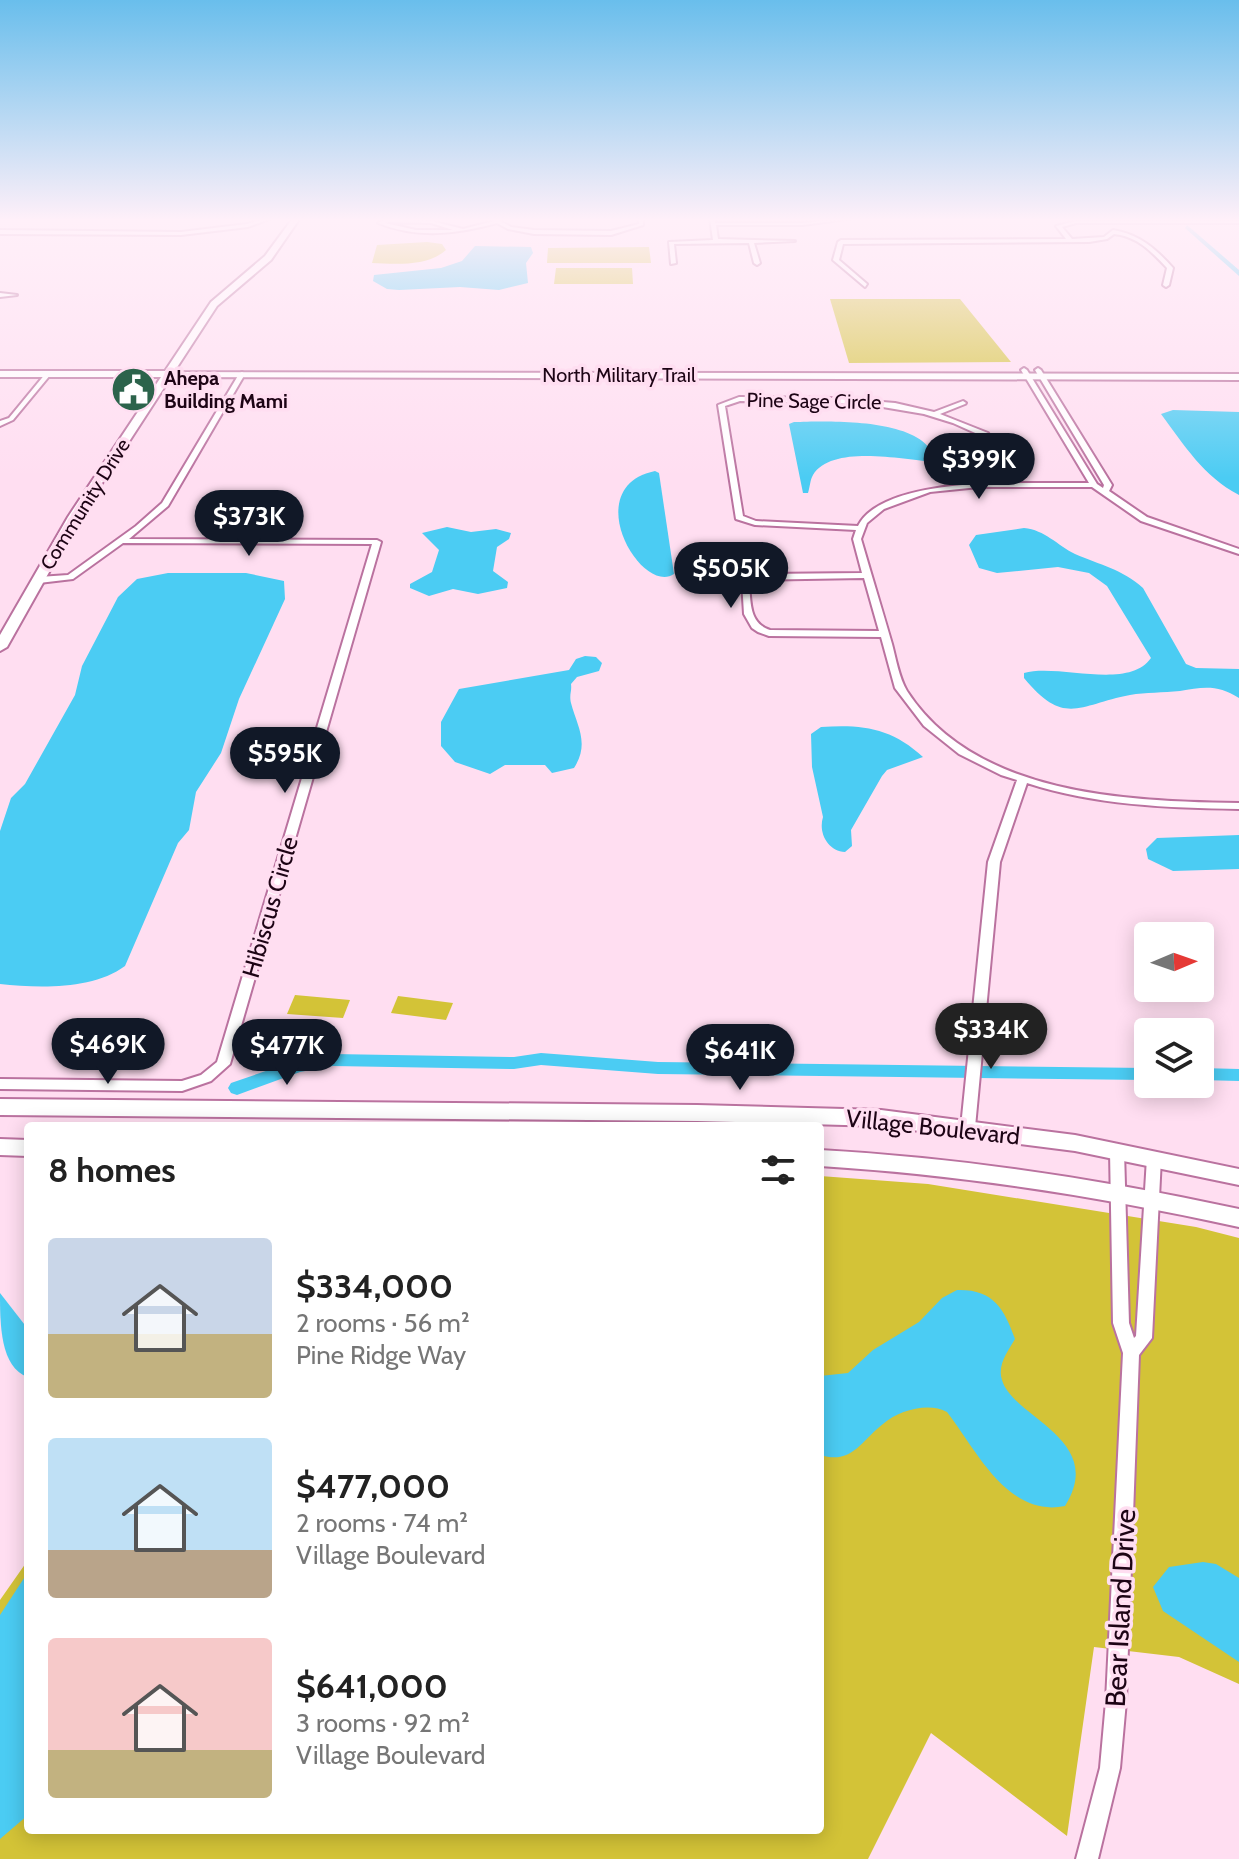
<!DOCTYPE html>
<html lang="en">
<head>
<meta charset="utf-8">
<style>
  :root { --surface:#fff; --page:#f6f6f6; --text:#222; --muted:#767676; --accent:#111827 }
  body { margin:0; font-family:Cabin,sans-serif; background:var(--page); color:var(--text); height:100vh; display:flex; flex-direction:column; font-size:30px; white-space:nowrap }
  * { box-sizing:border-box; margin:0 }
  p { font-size:26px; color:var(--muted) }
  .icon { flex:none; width:44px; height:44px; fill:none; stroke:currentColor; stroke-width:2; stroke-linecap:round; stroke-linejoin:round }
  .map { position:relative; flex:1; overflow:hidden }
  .panel { position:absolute; left:24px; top:1122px; width:800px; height:712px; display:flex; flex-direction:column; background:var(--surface); border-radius:8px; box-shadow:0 4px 20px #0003 }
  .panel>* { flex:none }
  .needle { width:52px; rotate:88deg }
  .buttons { position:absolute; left:1134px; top:922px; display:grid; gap:16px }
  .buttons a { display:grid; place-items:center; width:80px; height:80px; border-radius:8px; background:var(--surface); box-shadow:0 4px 20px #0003; font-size:40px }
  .price { position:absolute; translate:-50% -68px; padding:0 18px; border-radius:28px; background:var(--accent); color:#fff; font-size:26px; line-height:52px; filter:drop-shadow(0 2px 4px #0008) }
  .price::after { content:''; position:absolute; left:50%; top:48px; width:24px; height:18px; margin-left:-12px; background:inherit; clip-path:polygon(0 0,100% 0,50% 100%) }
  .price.on { background:#222; color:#fff }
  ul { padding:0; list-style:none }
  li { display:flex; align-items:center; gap:24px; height:200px; padding:0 24px }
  li span { display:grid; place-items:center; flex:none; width:224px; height:160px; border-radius:8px; color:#555 }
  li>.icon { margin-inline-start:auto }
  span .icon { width:96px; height:96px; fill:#fffc; stroke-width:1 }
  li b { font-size:34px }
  h2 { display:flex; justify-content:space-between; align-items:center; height:96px; padding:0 24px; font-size:34px }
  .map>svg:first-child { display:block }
  .green { fill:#d3c337 }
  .water { fill:#4bccf3 }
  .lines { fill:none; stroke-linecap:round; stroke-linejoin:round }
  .canal { fill:#4bccf3; fill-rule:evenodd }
  .street-casing { stroke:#ba729f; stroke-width:4 }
  .secondary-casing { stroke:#ba729f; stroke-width:4 }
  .street { fill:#fff; fill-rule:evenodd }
  .secondary { fill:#fff; fill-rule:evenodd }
  .labels { text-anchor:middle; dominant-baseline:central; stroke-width:7; stroke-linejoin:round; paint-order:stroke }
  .far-street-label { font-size:20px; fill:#1d0415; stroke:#ffdef1 }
  .far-poi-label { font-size:20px; font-weight:bold; fill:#1d0415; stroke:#ffdef1; text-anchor:start }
  .street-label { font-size:24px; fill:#1d0415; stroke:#ffdef1 }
  .near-street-label { font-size:28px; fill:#1d0415; stroke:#ffdef1 }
</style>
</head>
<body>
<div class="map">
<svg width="1239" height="1859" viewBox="0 0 1239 1859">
  <rect width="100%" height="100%" fill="#ffdef1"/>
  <g class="green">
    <path d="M 427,242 L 442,244 L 446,250 C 427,267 395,264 372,263 L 377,245 Z"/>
    <polygon points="649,247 651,263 547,263 548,248"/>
    <polygon points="556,268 632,268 633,284 554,284"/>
    <polygon points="830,299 960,299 1011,362 849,363"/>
    <polygon points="295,995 350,1000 343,1018 287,1014"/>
    <polygon points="398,996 453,1003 446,1020 391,1013"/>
    <polygon points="820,1176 928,1184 1196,1227 1239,1238 1239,1684 1179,1657 1094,1647 1067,1836 931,1733 868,1859 0,1859 0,1600 28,1560 28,1830 820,1830"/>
  </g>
  <g class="water">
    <polygon points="475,246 531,247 533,253 526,263 528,283 499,290 460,287 399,290 387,289 373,281 374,275 441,268 462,261"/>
    <path d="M 1173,410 L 1239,412 L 1239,495 C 1203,476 1185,446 1161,414 Z"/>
    <path d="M 794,422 C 828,421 924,417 935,459 L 934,462 C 904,460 832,444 813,475 C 810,480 810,487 808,493 L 803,493 L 789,424 Z"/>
    <path d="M 655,471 L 659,473 L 674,574 C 641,596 578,487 655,471 Z"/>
    <polygon points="447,527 471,532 496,529 511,533 509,539 497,547 493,571 508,582 507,588 478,594 453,589 429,596 410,588 410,584 432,572 439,550 422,533"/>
    <path d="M 1024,528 C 1045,530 1057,545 1075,554 C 1100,565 1122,569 1143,588 L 1186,664 L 1196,668 L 1239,669 L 1239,698 C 1218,684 1202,687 1180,691 C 1163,693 1146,692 1130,695 C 1080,704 1065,728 1024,678 L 1024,673 C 1058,663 1128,691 1151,658 L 1107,586 L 1089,573 L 1058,567 L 997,573 L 979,568 L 969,545 L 976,535 Z"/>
    <path d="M 168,573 L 246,573 L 284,581 L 285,599 L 239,699 L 221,753 L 196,792 L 189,830 L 178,843 L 125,966 C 93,990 38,988 0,984 L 0,831 L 11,798 L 25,784 L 75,695 L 82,666 L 118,597 L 137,579 Z"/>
    <path d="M 585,656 L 596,657 L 602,663 L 599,671 L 577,677 L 571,684 C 572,692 569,694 571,703 C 577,726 590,743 574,768 L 552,773 L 545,765 L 505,765 L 490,774 L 455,762 L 441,746 L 441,722 L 459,689 L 569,670 L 576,659 Z"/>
    <path d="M 821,727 C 862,724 892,728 923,757 L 887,770 L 882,776 L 851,830 L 852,846 L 845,852 C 828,851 818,833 823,817 L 812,767 L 811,734 Z"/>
    <polygon points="1239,835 1239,869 1173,871 1148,859 1146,849 1157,838"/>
    <path d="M 957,1290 C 993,1289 1004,1308 1015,1339 C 1008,1351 997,1365 1002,1380 C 1013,1418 1107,1439 1065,1506 C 1007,1518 976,1449 947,1412 C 929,1402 899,1410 883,1424 C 861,1441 852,1465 820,1455 L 820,1376 L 848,1373 L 873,1350 L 919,1322 L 942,1298 Z"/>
    <path d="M 0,1293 L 28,1329 L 28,1377 C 0,1368 0,1323 0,1293 Z"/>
    <polygon points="1203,1562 1216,1564 1239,1578 1239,1662 1163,1611 1153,1587 1169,1567"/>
    <polygon points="28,1572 28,1815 0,1839 0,1615"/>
  </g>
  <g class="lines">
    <g class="canal">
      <polygon points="1187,225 1239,270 1239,276 1185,228"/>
      <polygon points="541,1053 658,1062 1148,1068 1148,1080 658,1074 541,1065 514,1069 333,1066 300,1072 237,1095 231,1093 228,1088 231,1083 298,1060 333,1054 514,1057"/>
      <polygon points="1200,1068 1239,1069 1239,1081 1200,1080"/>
    </g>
    <defs>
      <g id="street">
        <polygon points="267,218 272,218 248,227 181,235 0,234 0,230 181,232 247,224"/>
        <path d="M 490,218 L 495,218 L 511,227 L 534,230 L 611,231 L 639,224 L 639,218 L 643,218 L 643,225 L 611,235 L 534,234 L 508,229 L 497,223 C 457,234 418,239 378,223 L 388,219 L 431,221 L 463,229 L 494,221 ZM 389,222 L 431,223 L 453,230 L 416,230 L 385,223 Z"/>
        <polygon points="710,218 714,218 715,223 803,223 854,218 803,225 716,225 718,239 795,241 754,243 760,263 757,265 754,263 749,243 674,244 676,263 671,264 669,242 713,240"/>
        <path d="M 1076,221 L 1239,221 L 1239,223 L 1076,223 L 1062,227 L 1072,239 L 1104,237 L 1113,230 C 1139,234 1156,249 1173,268 L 1169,285 L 1166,287 L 1163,285 L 1167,268 C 1152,252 1137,236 1114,234 L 1107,239 L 1089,242 L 843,244 L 839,260 L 867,284 L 865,287 L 833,260 L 838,242 L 841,240 L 1066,239 L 1056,226 Z"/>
        <polygon points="0,293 17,295 0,297"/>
        <path d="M 1038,368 L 1041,370 L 1112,485 L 1109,491 L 1147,517 L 1239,549 L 1239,554 L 1141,521 L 1092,487 L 979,487 L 930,492 L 884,509 L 867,523 L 861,539 C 871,574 882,609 892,644 C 896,659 899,678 907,691 C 975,796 1127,801 1239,803 L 1239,809 C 1167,808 1095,805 1027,783 L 1000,862 L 975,1127 L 973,1131 L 968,1132 L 963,1131 L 961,1127 L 988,862 L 1017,780 L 1001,775 L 959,754 L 924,726 L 895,688 L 881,637 L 769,636 L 758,632 L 752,628 L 744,614 L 742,581 L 753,574 L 862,573 L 853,539 L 856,530 L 755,525 L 736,519 L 718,405 L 739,397 L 833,398 L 895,403 L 934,412 L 963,401 L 966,403 L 965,404 L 940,414 L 988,433 L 1016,483 L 1089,483 L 1021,370 L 1024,368 L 1027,370 L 1097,484 L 1103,488 L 1104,485 L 1035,370 ZM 740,401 L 865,404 L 924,414 L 953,423 L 982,436 L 1008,483 C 970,483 877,487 858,526 L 756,521 L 743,516 L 725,406 ZM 864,578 L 879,631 L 770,630 C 749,623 751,603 749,584 L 755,580 Z"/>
        <polygon points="242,372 245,374 168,506 129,539 377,540 381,542 230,1064 211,1081 182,1091 0,1089 0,1079 182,1081 201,1075 217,1062 372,544 123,543 73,579 39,583 35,580 39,577 68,575 136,526 162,503 239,374"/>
        <polygon points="46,373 51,374 13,420 0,426 0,421 9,418"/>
        <polygon points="1117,1146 1122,1147 1124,1151 1129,1323 1134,1338 1136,1336 1147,1158 1149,1154 1154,1153 1159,1154 1161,1158 1152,1338 1139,1355 1126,1701 1120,1768 1098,1859 1076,1859 1100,1768 1106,1701 1123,1353 1113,1323 1110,1151 1112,1147"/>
      </g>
      <g id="secondary">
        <polygon points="293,218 300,218 271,260 217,306 174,372 1239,374 1239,380 171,377 80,517 7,647 0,651 0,635 68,517 161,377 0,377 0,371 165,371 211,302 265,256"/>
        <polygon points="0,1099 697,1105 881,1110 1075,1135 1239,1169 1239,1185 1075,1151 881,1126 697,1121 0,1115"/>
        <polygon points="0,1139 28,1140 28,1156 0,1155"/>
        <path d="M 820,1150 C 962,1158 1100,1179 1239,1209 L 1239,1227 C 1100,1196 962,1175 820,1166 Z"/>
      </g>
    </defs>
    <use href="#street" class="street-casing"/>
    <use href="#secondary" class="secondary-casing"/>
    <use href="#street" class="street"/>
    <use href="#secondary" class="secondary"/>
  </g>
  <linearGradient id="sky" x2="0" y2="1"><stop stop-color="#69beec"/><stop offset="0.46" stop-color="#fff0f9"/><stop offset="1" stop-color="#fff0f9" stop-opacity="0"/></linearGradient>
  <rect width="1239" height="478" fill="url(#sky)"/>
  <defs>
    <symbol id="civic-disc" viewBox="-11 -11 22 22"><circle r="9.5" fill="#2c634b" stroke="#ffdef1"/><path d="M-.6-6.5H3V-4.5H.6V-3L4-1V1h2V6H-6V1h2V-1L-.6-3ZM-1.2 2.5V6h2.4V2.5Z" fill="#fff"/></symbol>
  </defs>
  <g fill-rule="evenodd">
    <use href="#civic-disc" x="108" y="364" width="51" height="51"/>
  </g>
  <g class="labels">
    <g class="far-street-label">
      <text x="619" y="375">North Military Trail</text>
      <text transform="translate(814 401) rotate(1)">Pine Sage Circle</text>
      <text transform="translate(85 504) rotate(-58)">Community Drive</text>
    </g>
    <g class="far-poi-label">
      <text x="164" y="378">Ahepa<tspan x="164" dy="23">Building Mami</tspan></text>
    </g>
    <g class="street-label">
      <text transform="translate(270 907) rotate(-74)">Hibiscus Circle</text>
      <text transform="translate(933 1127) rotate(6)">Village Boulevard</text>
    </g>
    <g class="near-street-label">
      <text transform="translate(1120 1608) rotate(-87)">Bear Island Drive</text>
    </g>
  </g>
</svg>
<div class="buttons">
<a><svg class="needle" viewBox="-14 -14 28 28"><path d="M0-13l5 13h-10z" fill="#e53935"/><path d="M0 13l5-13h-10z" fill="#767676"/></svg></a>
<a><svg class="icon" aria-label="layers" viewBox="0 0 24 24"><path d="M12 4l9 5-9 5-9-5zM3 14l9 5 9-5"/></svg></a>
</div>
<b class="price" style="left:979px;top:501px">$399K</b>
<b class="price" style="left:249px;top:558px">$373K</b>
<b class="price" style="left:731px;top:610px">$505K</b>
<b class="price" style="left:285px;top:795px">$595K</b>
<b class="price on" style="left:991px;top:1071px">$334K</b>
<b class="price" style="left:108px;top:1086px">$469K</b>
<b class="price" style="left:287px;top:1087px">$477K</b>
<b class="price" style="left:740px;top:1092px">$641K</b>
<section class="panel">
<h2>8 homes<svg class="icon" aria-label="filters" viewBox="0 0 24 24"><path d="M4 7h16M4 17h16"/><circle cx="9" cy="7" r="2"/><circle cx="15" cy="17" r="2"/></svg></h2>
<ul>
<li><span style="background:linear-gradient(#c9d6e8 60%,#c2b280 0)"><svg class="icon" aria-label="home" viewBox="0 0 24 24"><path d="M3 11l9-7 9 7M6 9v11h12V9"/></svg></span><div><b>$334,000</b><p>2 rooms · 56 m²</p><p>Pine Ridge Way</p></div></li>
<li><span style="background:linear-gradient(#bfe0f5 70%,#b9a48a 0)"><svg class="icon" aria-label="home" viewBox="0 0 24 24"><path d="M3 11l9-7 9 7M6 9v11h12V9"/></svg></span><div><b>$477,000</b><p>2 rooms · 74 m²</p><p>Village Boulevard</p></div></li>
<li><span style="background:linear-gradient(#f6c9c9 70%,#c2b280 0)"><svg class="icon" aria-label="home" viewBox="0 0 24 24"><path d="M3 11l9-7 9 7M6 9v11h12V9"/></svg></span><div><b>$641,000</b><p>3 rooms · 92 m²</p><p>Village Boulevard</p></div></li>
</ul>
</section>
</div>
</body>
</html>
